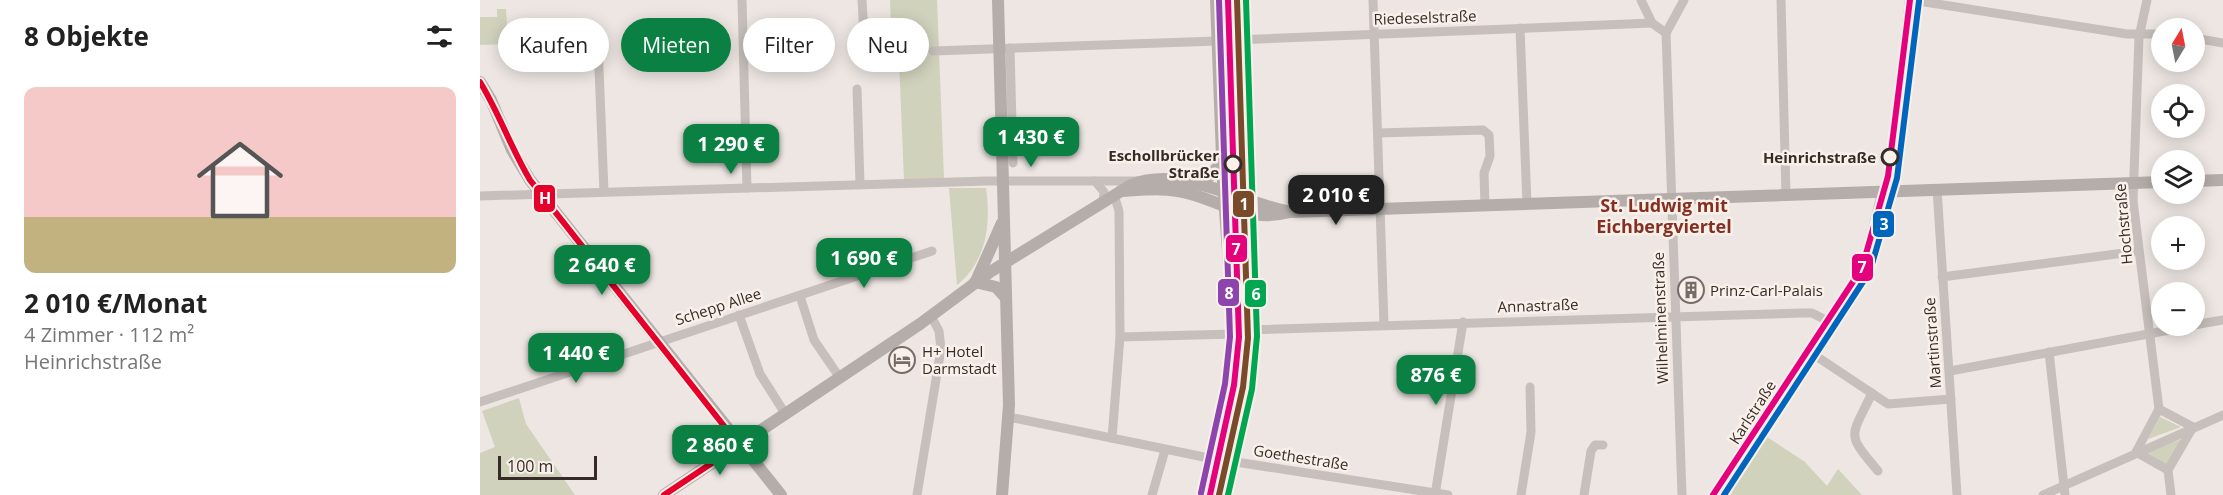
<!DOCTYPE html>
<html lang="de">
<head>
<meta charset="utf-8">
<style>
  :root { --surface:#fff; --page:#f6f6f6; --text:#222; --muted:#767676; --accent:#0b8043 }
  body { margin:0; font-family:"Open Sans",sans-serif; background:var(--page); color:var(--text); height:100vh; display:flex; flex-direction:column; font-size:22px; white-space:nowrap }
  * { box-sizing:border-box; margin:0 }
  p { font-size:20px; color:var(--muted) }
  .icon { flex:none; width:33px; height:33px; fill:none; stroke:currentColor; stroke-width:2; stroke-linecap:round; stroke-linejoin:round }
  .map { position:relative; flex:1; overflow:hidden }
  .panel { display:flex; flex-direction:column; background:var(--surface); width:480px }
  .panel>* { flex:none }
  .banner { position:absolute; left:18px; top:18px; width:570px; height:54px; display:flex; gap:12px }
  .needle { width:39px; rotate:10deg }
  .tools { position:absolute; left:1671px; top:18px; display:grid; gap:12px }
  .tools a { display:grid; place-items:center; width:54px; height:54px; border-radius:50%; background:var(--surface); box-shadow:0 3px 15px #0003; font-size:30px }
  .scale { position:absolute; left:18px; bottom:15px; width:99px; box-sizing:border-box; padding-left:6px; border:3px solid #372b28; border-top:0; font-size:16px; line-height:21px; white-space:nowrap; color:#372b28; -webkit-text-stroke:4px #f9f0e9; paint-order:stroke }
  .price { position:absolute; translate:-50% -51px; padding:0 14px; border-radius:12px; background:var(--accent); color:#fff; font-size:20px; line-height:39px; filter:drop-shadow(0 2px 3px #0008) }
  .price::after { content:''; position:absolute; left:50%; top:36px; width:18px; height:14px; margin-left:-9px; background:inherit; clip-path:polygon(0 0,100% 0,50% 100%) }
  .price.active { background:#222; color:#fff }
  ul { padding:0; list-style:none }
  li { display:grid; align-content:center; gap:12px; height:318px; padding:0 24px }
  li span { display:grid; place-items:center; height:186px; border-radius:12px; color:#555 }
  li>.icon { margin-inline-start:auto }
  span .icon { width:108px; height:108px; fill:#fffc; stroke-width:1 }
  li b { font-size:26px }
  h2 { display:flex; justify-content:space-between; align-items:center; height:72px; padding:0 24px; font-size:26px }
  .pill { padding:0 21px; border-radius:27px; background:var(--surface); box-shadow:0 3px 15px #0003; font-size:21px; line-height:54px }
  .pill.active { background:var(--accent); color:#fff }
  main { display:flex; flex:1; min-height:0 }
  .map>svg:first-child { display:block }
  .green { fill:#d0d2bc }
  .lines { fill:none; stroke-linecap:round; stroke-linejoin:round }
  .minor { stroke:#c6bfbb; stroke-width:9 }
  .major { stroke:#b5adaa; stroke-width:12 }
  .bus-1-casing { stroke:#f9f0e9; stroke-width:10 }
  .bus-1 { stroke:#e4002b; stroke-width:6 }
  .tram-1-casing { stroke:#f9f0e9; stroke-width:10 }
  .tram-2-casing { stroke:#f9f0e9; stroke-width:10 }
  .tram-3-casing { stroke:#f9f0e9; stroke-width:10 }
  .tram-4-casing { stroke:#f9f0e9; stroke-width:10 }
  .tram-5-casing { stroke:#f9f0e9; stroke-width:10 }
  .tram-1 { stroke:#e5007d; stroke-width:6 }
  .tram-2 { stroke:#0065bd; stroke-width:6 }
  .tram-3 { stroke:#7a4b2a; stroke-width:6 }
  .tram-4 { stroke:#8e44ad; stroke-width:6 }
  .tram-5 { stroke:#00a651; stroke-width:6 }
  .stop-dot { fill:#f9f0e9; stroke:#372b28; stroke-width:3 }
  .labels { text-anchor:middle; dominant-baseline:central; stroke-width:5; stroke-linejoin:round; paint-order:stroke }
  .street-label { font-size:15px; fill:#372b28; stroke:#f9f0e9 }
  .stop-label { font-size:15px; font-weight:bold; fill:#372b28; stroke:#f9f0e9; text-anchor:end }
  .poi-label { font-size:15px; fill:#372b28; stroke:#f9f0e9; text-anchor:start }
  .quarter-label { font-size:18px; font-weight:bold; fill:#852f23; stroke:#f9f0e9 }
  .line-badge { stroke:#f9f0e9; stroke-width:2 }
  .badge-label { font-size:16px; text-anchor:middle; font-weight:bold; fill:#fff }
</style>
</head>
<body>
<main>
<section class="panel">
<h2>8 Objekte<svg class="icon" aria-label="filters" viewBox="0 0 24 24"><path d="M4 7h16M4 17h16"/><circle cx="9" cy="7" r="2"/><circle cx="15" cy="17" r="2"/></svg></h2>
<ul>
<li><span style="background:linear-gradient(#f6c9c9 70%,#c2b280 0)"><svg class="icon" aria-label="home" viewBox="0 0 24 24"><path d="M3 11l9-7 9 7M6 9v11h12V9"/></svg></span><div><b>2 010 €/Monat</b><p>4 Zimmer · 112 m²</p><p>Heinrichstraße</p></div></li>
</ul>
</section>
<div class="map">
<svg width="1743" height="495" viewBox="0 0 1743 495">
  <rect width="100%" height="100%" fill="#ede6e2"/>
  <g class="green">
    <polygon points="410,0 457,0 464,179 424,180 419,60 412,59"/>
    <polygon points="17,9 26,9 28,44 0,45 0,17 17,17"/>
    <polygon points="281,34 282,58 271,58 270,35"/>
    <path d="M 469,188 L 506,188 C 511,223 507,261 477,285 Z"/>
    <polygon points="39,398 46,424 95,495 0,495 0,453 15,447 2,411"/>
    <polygon points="1680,417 1701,427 1668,439"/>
    <polygon points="1284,435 1325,462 1347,486 1358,469 1382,495 1251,495 1257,477"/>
    <polygon points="1702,439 1687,465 1666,452"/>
  </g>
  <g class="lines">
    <g class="minor">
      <polyline points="262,0 267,188"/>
      <polyline points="382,0 384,35"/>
      <polyline points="893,0 904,325"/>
      <polyline points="1161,0 1172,23 1186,33"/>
      <polyline points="1301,0 1306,195"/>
      <polyline points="1432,0 1647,34 1682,34"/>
      <polyline points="1667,0 1659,37 1653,201 1679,409"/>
      <polyline points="1040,28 1047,204"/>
      <polyline points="1186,33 1202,495"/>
      <polyline points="1186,33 1204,0"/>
      <polyline points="1714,38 1743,43"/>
      <polyline points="756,40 1172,23"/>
      <polyline points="118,44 124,192"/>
      <polyline points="530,48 533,163"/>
      <polyline points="453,51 737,41"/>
      <polyline points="377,89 380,184"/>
      <polyline points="898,133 1003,130 1009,135 1010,156 1004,173 1005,206"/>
      <polyline points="615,181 624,192 623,202"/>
      <polyline points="1457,189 1477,495"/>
      <polyline points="0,196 507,181 660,181"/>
      <polyline points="1381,274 1402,191"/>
      <polyline points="1462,277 1659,251"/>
      <polyline points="320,296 334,340 360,378"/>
      <polyline points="259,315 280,374 306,415"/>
      <polyline points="1714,325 1743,320"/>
      <polyline points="766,330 1321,313 1332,313 1350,322"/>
      <polyline points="640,337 754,334"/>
      <polyline points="1330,352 1408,404 1471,399"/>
      <polyline points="1569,352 1585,495"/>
      <polyline points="1470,371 1711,326"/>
      <path d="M 1392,393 C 1371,438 1365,432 1398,471"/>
      <polyline points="0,402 452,251"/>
      <polygon points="1679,409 1713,427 1688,470 1656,452"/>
      <polyline points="529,417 724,457 968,495"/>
      <polyline points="632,438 640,337 639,211 634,195"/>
      <polyline points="1688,470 1691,495"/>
      <polyline points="437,495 461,349 459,331 451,316"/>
      <polyline points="672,495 685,450"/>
      <polyline points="955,495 983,322"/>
      <polyline points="1041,495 1051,432 1050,387"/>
      <polyline points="1104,495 1111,451 1115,445 1123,445"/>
      <polyline points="1240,495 1254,466 1381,274 1393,261 1413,191"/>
      <polyline points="1563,495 1743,415"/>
    </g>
    <g class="major">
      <polyline points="518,0 529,405 522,495"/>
      <polyline points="755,0 766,298 766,330 757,383"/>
      <polyline points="0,82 11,100 32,150 50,180 301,495"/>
      <polyline points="1714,181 1743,180"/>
      <polyline points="714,183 730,176 742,162"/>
      <path d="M 641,191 C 663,190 685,187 707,193 C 746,203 766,223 810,212 L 1682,182"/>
      <polyline points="1413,191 1411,168 1431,0"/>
      <polyline points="497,279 522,223"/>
      <polyline points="495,282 516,287 526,298"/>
      <path d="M 184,495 L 440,324 L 510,272 L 651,185 C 702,165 757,201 806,211"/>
      <polyline points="723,495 752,367 754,334 743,183 736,0"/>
    </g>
    <defs>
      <g id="bus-1">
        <path d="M 0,82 C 19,113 31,148 50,180 L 259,445"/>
        <polyline points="184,495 259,445"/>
      </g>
    </defs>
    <use href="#bus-1" class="bus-1-casing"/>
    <use href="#bus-1" class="bus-1"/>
    <defs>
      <g id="tram-1">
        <polyline points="730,495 754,385 759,337 748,0"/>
        <polyline points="1233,495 1382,268 1408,176 1430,0"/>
      </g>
      <polyline id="tram-2" points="1244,495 1390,271 1417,178 1439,1"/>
      <polyline id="tram-3" points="739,495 763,387 768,338 757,0"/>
      <polyline id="tram-4" points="721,493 745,384 750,337 739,0"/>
      <polyline id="tram-5" points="748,495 772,389 777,336 766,0"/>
    </defs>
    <use href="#tram-1" class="tram-1-casing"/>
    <use href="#tram-2" class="tram-2-casing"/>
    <use href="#tram-3" class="tram-3-casing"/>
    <use href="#tram-4" class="tram-4-casing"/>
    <use href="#tram-5" class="tram-5-casing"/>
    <use href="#tram-1" class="tram-1"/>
    <use href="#tram-2" class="tram-2"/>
    <use href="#tram-3" class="tram-3"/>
    <use href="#tram-4" class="tram-4"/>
    <use href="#tram-5" class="tram-5"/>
  </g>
  <defs>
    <symbol id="building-ring" viewBox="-11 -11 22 22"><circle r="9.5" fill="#f9f0e9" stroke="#776c69" stroke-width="1.5"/><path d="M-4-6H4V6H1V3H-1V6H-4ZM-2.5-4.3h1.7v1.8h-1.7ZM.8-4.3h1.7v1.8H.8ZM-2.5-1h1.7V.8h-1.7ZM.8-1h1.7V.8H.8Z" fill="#776c69"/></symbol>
    <symbol id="hotel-ring" viewBox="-11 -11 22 22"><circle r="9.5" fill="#f9f0e9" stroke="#776c69" stroke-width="1.5"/><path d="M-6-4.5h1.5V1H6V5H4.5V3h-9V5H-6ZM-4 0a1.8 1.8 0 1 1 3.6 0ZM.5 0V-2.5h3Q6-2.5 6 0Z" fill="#776c69"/></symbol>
  </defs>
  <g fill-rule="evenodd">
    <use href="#building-ring" x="1196" y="275" width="30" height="30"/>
    <use href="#hotel-ring" x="407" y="345" width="30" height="30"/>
  </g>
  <g class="stop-dot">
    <circle cx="1410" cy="157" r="8"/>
    <circle cx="753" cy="164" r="8"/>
  </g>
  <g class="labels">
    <g class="street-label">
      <text transform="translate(945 17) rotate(-2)">Riedeselstraße</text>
      <text transform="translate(1643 224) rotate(-95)">Hochstraße</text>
      <text transform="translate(1058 305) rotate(-2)">Annastraße</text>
      <text transform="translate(238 306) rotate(-18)">Schepp Allee</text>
      <text transform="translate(1180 318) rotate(-92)">Wilhelminenstraße</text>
      <text transform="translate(1452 343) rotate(-94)">Martinstraße</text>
      <text transform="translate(1272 412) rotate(-57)">Karlstraße</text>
      <text transform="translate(821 457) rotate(9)">Goethestraße</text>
    </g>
    <g class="stop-label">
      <text x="739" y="155">Eschollbrücker<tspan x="739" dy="17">Straße</tspan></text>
      <text x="1396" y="157">Heinrichstraße</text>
    </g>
    <g class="poi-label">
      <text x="1230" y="290">Prinz-Carl-Palais</text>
      <text x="442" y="351">H+ Hotel<tspan x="442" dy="17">Darmstadt</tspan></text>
    </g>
    <g class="quarter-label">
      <text x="1184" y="205">St. Ludwig mit<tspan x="1184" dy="21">Eichbergviertel</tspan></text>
    </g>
  </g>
  <g class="line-badge">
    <rect x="53" y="184" width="23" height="29" rx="6" fill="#e4002b"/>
    <rect x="752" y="190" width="23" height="28" rx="6" fill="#7a4b2a"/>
    <rect x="1392" y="210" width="23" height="28" rx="6" fill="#0065bd"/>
    <rect x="745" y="234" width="23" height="29" rx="6" fill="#e5007d"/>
    <rect x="1371" y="253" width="23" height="29" rx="6" fill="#e5007d"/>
    <rect x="737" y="278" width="23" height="29" rx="6" fill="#8e44ad"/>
    <rect x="764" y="279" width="23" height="29" rx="6" fill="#00a651"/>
  </g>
  <g class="badge-label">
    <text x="65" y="204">H</text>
    <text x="764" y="210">1</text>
    <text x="1404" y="230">3</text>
    <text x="756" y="255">7</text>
    <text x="1382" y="273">7</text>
    <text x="749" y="299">8</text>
    <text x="776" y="300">6</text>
  </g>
</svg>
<div class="tools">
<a><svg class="needle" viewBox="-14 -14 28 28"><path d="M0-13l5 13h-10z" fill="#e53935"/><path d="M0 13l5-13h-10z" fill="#767676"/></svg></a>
<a><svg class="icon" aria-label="locate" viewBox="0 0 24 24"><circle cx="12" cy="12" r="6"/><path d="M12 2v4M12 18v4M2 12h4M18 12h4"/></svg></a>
<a><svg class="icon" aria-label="layers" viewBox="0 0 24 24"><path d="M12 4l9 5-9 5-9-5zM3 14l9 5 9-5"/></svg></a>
<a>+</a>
<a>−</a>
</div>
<div class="scale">100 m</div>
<b class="price" style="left:551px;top:168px">1 430 €</b>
<b class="price" style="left:251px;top:175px">1 290 €</b>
<b class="price active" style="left:856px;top:226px">2 010 €</b>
<b class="price" style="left:384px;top:289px">1 690 €</b>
<b class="price" style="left:122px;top:296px">2 640 €</b>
<b class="price" style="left:96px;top:384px">1 440 €</b>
<b class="price" style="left:956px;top:406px">876 €</b>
<b class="price" style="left:240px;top:476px">2 860 €</b>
<div class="banner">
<a class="pill">Kaufen</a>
<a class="pill active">Mieten</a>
<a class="pill">Filter</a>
<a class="pill">Neu</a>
</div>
</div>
</main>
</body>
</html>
